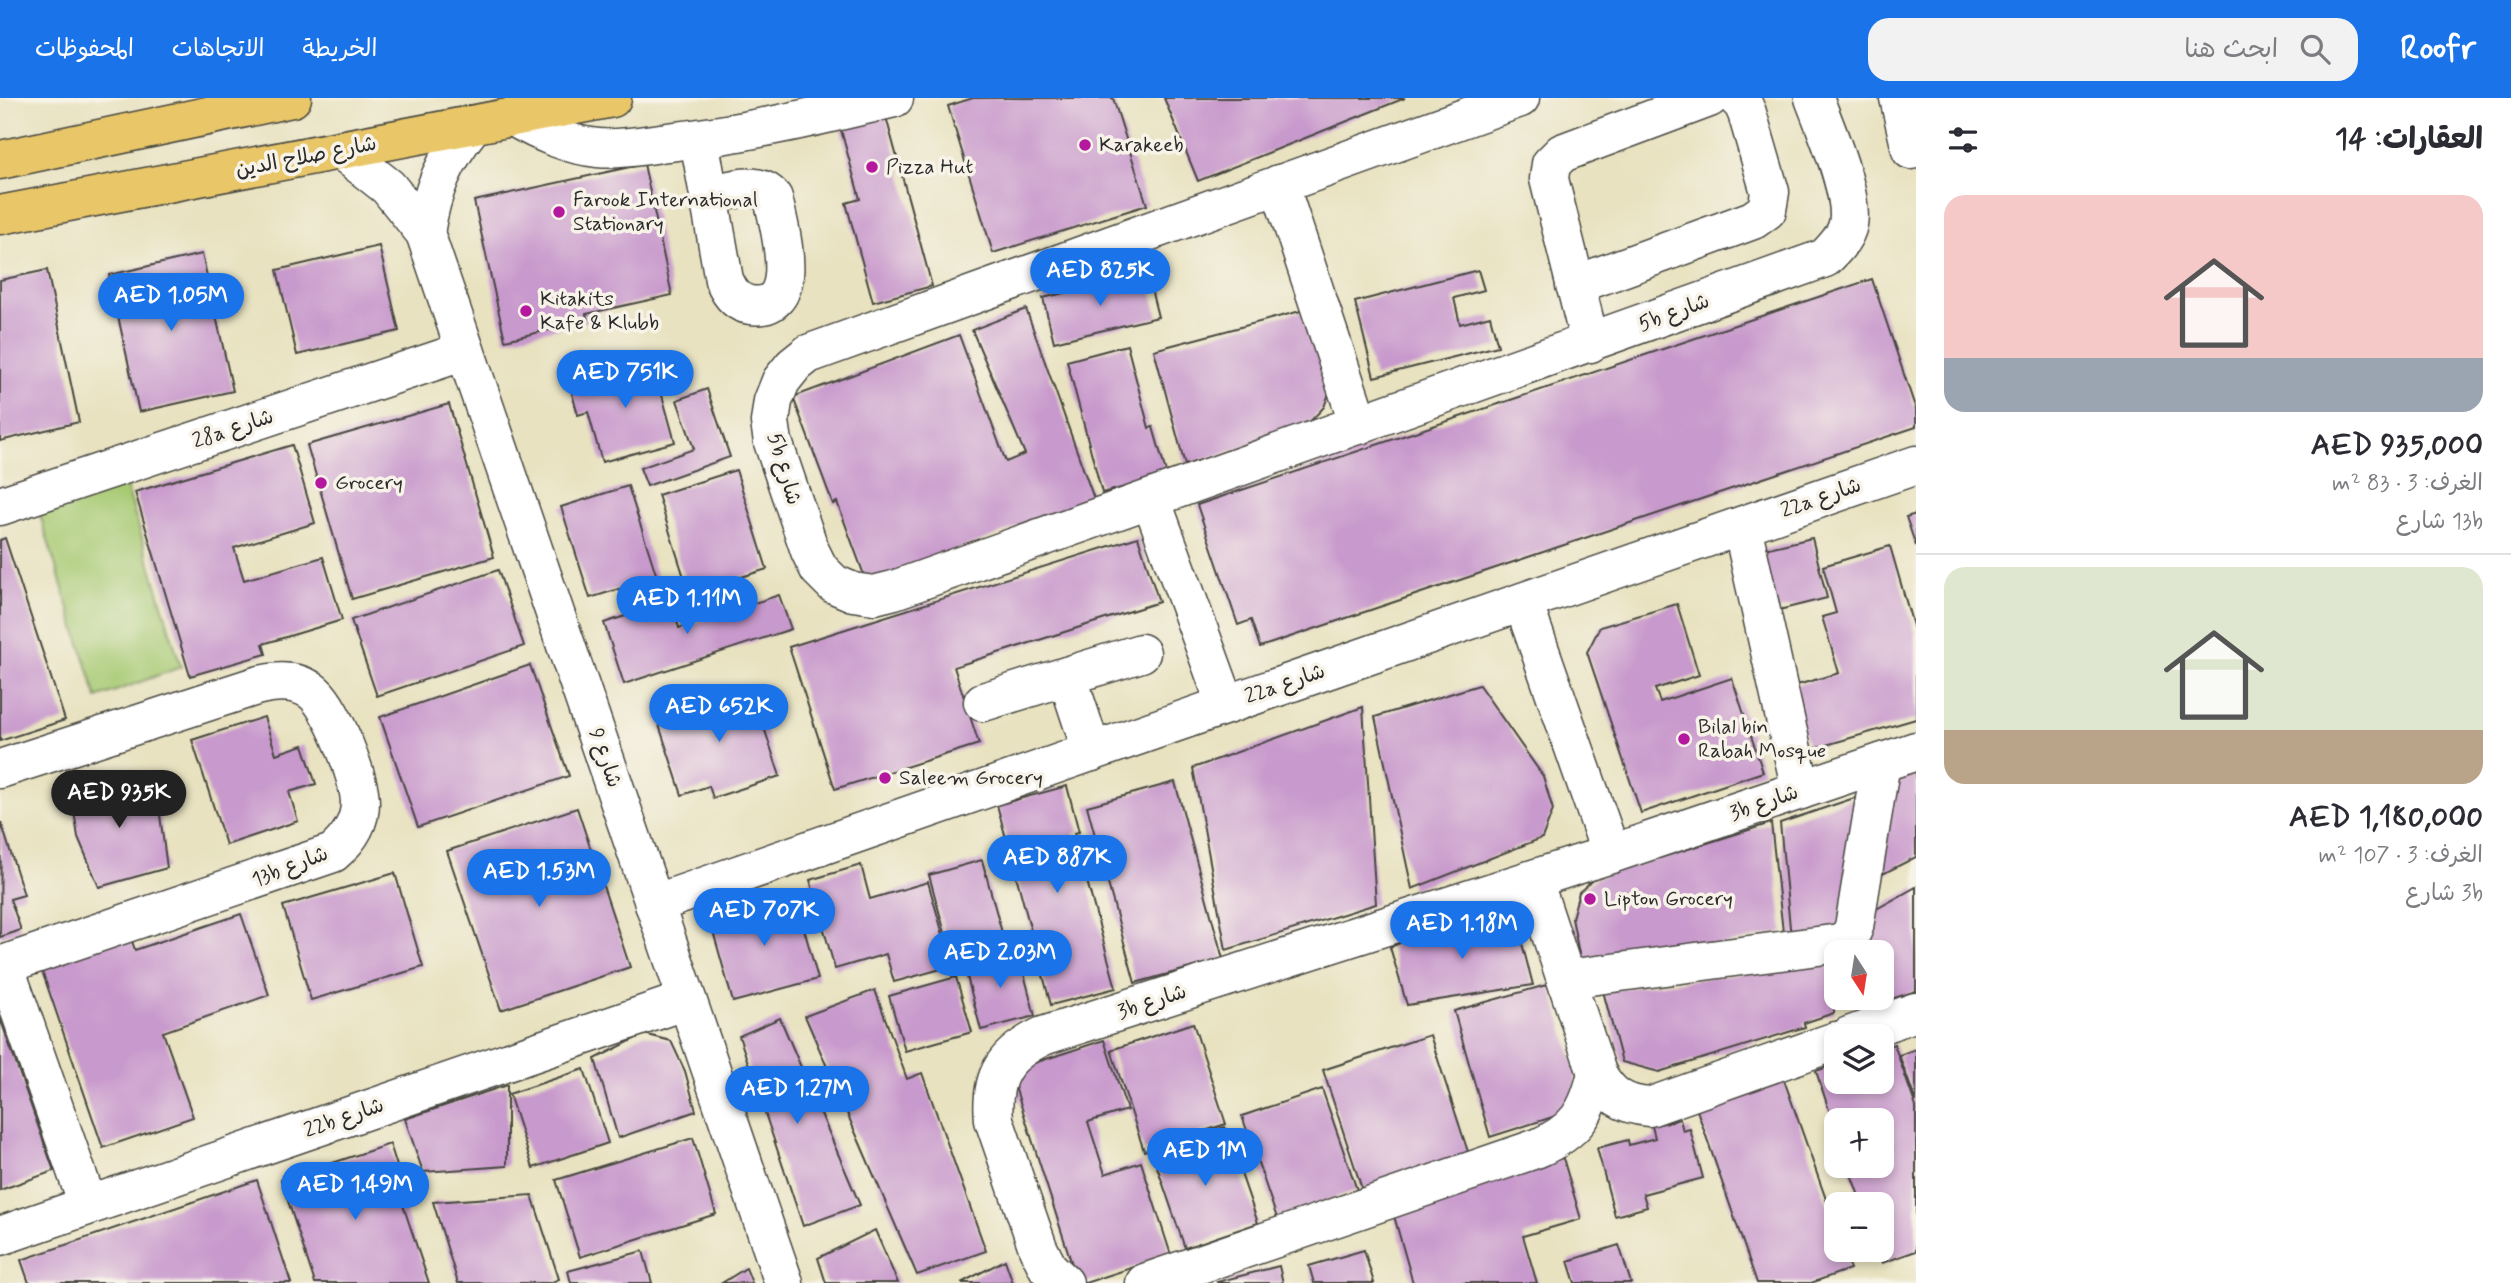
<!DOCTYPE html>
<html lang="ar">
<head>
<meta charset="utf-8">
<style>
  :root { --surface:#fff; --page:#f2f2f3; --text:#2b2b33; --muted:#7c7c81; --line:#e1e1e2; --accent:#1a73e8 }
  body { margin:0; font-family:Mynerve,"Playpen Sans Arabic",sans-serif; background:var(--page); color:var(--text); direction:rtl; height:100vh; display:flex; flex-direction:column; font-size:26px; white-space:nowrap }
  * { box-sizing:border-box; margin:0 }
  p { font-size:23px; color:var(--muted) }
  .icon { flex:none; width:38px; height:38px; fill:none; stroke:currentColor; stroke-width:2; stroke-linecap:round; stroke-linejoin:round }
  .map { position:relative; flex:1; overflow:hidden; direction:ltr }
  .panel { display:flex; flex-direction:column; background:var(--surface); width:595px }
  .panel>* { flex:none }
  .needle { width:46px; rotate:168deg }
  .fabs { position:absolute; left:1824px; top:842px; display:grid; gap:14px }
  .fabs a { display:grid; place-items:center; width:70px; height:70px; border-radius:14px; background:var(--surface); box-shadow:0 4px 10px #0003; font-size:35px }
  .price { position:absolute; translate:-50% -60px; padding:0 16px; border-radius:24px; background:var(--accent); color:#fff; font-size:23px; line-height:46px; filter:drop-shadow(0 2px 4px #0008) }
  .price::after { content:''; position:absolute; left:50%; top:42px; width:21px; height:16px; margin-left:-10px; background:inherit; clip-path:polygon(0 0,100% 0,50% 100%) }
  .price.current { background:#222; color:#fff }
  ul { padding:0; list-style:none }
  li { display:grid; align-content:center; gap:14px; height:371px; padding:0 28px }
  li+li { border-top:2px solid var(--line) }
  li span { display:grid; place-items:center; height:217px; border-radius:21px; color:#555 }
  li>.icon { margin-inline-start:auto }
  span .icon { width:126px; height:126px; fill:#fffc; stroke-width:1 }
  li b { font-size:30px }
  h2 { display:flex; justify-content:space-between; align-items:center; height:84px; padding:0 28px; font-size:30px }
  header { display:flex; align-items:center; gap:42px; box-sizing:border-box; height:98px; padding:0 35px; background:var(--accent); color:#fff }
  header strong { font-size:33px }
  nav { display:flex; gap:38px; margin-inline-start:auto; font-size:24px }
  .search { width:490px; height:63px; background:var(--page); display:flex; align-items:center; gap:18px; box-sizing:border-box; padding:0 24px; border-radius:21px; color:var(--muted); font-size:26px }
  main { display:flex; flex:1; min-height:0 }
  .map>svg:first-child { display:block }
  .green { fill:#a7ca73; stroke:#697a4f; stroke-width:2 }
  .building { fill:#c899cc }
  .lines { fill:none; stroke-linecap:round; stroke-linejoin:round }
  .minor-casing { stroke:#474641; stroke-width:41 }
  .major-casing { stroke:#474641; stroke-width:41 }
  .minor { stroke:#fff; stroke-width:38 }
  .major { stroke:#e9c769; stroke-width:38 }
  .poi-dot { fill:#b5179e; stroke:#f7f3e8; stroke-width:2.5 }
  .labels { text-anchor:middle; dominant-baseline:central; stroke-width:7; stroke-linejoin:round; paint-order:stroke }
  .poi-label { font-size:21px; fill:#2b2b2b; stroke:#f7f3e8; text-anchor:start }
  .street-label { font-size:21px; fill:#2b2b2b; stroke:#f7f3e8 }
</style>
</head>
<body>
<header>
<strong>Roofr</strong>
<div class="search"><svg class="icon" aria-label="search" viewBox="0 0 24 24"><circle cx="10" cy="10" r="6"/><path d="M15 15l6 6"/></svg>ابحث هنا</div>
<nav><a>الخريطة</a><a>الاتجاهات</a><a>المحفوظات</a></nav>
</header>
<main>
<section class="panel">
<h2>العقارات: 14<svg class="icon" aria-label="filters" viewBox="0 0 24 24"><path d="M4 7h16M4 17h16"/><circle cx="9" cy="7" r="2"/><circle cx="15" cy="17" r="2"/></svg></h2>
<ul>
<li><span style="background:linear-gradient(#f6c9c9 75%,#9aa5b1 0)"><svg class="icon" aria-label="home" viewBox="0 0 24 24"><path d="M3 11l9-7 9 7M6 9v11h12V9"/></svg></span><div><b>AED 935,000</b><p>الغرف: 3 · 83 m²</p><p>13b شارع</p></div></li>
<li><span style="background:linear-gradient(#dfe7d0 75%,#b9a48a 0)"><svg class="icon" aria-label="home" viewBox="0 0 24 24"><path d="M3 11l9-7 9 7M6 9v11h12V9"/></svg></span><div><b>AED 1,180,000</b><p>الغرف: 3 · 107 m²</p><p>3b شارع</p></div></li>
</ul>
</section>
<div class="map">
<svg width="1916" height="1185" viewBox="0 0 1916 1185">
  <rect width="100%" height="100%" fill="#f7f3e8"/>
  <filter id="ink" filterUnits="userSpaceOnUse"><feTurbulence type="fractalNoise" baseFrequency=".0143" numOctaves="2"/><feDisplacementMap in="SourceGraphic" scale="14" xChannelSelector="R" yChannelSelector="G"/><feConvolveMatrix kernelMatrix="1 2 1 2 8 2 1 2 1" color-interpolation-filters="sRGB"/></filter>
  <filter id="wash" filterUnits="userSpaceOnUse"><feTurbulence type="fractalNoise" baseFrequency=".00686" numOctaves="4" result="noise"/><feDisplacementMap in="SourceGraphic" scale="28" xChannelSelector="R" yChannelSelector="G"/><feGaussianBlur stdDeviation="1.57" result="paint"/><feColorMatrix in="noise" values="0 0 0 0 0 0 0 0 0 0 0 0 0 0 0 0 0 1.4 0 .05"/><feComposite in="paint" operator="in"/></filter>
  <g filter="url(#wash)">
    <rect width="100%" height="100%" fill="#e8e2c0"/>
    <polygon class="green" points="126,387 181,569 97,600 39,414"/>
    <g id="blocks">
      <g class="building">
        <polygon points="973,0 1113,0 1147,107 993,155 948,8"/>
        <polygon points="1164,0 1405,0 1198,83"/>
        <polygon points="886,19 932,188 873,204 846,105 860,101 841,32"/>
        <polygon points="644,66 672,197 586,216 588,223 505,242 474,103"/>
        <polygon points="379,148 399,233 297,257 277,172"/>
        <polygon points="202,156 233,293 139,314 109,177"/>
        <polygon points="47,172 79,324 0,343 0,182"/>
        <polygon points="1478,172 1484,192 1454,200 1460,226 1490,218 1498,248 1374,279 1355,204"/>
        <polygon points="1147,175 1158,219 1054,244 1043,200"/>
        <polygon points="1872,181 1916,312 1916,329 1260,549 1251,522 1238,527 1197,407"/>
        <polygon points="1026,211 1094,401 867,485 837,404 833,406 793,299 959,237 1006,364 1025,356 972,232"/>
        <polygon points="1308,211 1331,290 1324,309 1303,331 1185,367 1154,252"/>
        <polygon points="1127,247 1149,330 1153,329 1167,378 1102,395 1067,263"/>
        <polygon points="652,261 675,344 602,364 588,314 578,317 569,285"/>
        <polygon points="707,291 730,359 647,388 640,370 694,351 677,302"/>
        <polygon points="449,306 494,459 352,501 307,347"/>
        <polygon points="292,347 315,425 234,450 244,482 323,459 342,522 263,546 266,556 190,578 135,394"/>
        <polygon points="736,372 767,471 689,495 658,397"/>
        <polygon points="628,388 657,479 590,500 561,409"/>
        <polygon points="1916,416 1916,448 1906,419"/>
        <polygon points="1138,439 1159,504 954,569 979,646 835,691 789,549"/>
        <polygon points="5,440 65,622 0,643 0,442"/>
        <polygon points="1812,440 1827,500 1775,513 1760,452"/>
        <polygon points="1890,448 1916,538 1916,621 1809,652 1790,589 1839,575 1822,519 1836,515 1823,468"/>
        <polygon points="498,472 524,548 377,598 351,522"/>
        <polygon points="779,497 791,531 624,586 604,525 671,503 679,530"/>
        <polygon points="1677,506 1699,577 1655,591 1660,604 1732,580 1763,674 1641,715 1587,554 1600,529"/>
        <polygon points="530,567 569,678 418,729 380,619"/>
        <polygon points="750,587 780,678 713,700 709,688 682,697 656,618"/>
        <polygon points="1479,587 1543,678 1553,712 1542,740 1412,791 1375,619"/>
        <polygon points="1363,609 1376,806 1226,852 1193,670"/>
        <polygon points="264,619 276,656 303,647 316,686 289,694 298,723 226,747 192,642"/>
        <polygon points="1916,664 1916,759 1873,781 1882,674"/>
        <polygon points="136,675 160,717 167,770 99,789 78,739 71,693"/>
        <polygon points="1175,684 1223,861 1135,885 1087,708"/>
        <polygon points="1067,688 1079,734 1074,735 1116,890 1051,907 997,707"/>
        <polygon points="1869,695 1842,843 1792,850 1780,725"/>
        <polygon points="577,710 630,869 501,912 447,753"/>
        <polygon points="1,724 24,797 10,801 21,832 0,839"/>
        <polygon points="1771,725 1783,834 1583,876 1572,820 1579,794 1596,780"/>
        <polygon points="982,762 1004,842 951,857 929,777"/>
        <polygon points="861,767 870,801 928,784 952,868 894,884 886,856 835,871 810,782"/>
        <polygon points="395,775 423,869 311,902 283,808"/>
        <polygon points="1916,789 1916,893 1876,906 1874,900 1881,900 1881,854 1864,854 1857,822"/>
        <polygon points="794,795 818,881 733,904 709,819"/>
        <polygon points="1482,813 1519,834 1533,887 1407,907 1390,849"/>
        <polygon points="241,816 269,897 163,934 193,1019 103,1050 40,867 130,837 135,852"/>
        <polygon points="1018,853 1035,918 981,932 964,867"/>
        <polygon points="1836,864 1834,915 1804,925 1805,929 1659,974 1622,964 1603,893"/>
        <polygon points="956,879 972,934 905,953 889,898"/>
        <polygon points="1550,886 1577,976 1574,995 1562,1016 1490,1039 1454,913"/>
        <polygon points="875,892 907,981 922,975 986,1153 917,1177 805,918"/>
        <polygon points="0,920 54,1073 0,1092"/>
        <polygon points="780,920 860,1107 803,1128 739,938"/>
        <polygon points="1193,925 1226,1026 1144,1053 1111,952"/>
        <polygon points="644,936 671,943 685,973 696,1013 618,1040 595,961"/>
        <polygon points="1430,937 1469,1057 1362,1091 1323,972"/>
        <polygon points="1104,942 1127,1012 1088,1024 1105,1076 1141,1064 1171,1157 1085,1185 1078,1185 1010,973"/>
        <polygon points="1894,946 1916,1009 1916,1153 1882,1165 1877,1152 1881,1152 1881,1106 1862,1106 1848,1068 1881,1068 1881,1022 1836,1022 1835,1030 1816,973 1836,966 1836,984 1881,984 1881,951"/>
        <polygon points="1916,951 1916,1004 1899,957"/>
        <polygon points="584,971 608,1045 533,1070 509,996"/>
        <polygon points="1783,979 1836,1130 1836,1152 1843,1152 1850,1171 1811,1185 1757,1185 1696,1009"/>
        <polygon points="507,987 507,1068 423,1074 405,1021"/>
        <polygon points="1322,991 1357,1092 1277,1120 1242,1018"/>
        <polygon points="1680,1021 1683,1033 1690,1031 1703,1080 1643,1096 1647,1109 1615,1118 1597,1050 1628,1042 1629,1047 1655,1040 1652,1028"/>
        <polygon points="1225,1029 1258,1125 1185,1150 1152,1054"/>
        <polygon points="693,1040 716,1116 580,1159 556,1082"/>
        <polygon points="390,1046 403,1087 397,1089 429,1185 315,1185 281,1082"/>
        <polygon points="1563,1060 1581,1121 1523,1138 1537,1185 1413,1185 1392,1111"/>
        <polygon points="257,1082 291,1185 29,1185 21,1162"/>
        <polygon points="532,1097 559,1181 550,1185 458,1185 433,1104"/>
        <polygon points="875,1132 898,1185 826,1185 818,1160"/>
        <polygon points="1619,1147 1631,1185 1575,1185 1568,1163"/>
        <polygon points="1364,1152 1374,1185 1314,1185 1309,1168"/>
        <polygon points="643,1153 652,1185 571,1185 568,1173"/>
        <polygon points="1005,1162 1013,1185 961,1185"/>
        <polygon points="1279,1168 1283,1185 1218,1185 1217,1184"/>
        <polygon points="746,1170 752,1185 722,1185"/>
      </g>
    </g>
  </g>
  <g filter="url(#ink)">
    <use href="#blocks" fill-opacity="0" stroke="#474641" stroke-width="2"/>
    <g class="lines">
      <defs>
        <g id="minor">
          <path d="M 1520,0 L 808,256 L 793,268 L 781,283 L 773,303 L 770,324 L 773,344 L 810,453 L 819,471 L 834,486 L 853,494 L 874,497 L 894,492 L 1825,160 C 1834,151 1843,142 1847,130 C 1857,101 1825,30 1814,0"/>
          <polyline points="1899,0 1911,52"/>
          <path d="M 513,19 C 540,34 567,47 598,50 C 621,52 645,47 668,44 C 744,36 819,18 894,0"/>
          <path d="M 699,41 L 724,182 C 729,194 736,205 750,207 C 805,215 779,128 773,100 C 758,81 729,93 709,97"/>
          <polyline points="341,52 388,89 425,135 784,1185"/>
          <polyline points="1279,86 1359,327"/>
          <path d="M 425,135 C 432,91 444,63 472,28"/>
          <polyline points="1575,187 1753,122 1767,112 1770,94 1747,15 1743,6 1737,0"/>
          <polyline points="1590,245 1549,81 1551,66 1562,55 1709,0"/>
          <polyline points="1151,401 1226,607"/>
          <polyline points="0,408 465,253"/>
          <polyline points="1742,428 1801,692"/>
          <polyline points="1523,504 1611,756"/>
          <polyline points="1067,578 1092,654"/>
          <polyline points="983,604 1141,555"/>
          <path d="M 0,671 L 256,588 C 275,583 295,581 312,593 C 332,607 360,681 360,705 C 360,726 348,742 333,755 L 0,868"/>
          <path d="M 1533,782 L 1597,975 C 1609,997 1623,1007 1649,1009 L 1836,943"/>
          <polyline points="654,806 1916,367"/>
          <polyline points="4,867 88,1107"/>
          <polyline points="1567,881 1840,845 1850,838 1854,829 1881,665"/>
          <polyline points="1849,938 1916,914"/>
          <polyline points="0,1138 687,902"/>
          <path d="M 1064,1185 L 1048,1170 L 1038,1150 L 994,1022 C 990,979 1003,957 1043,938 L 1611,756 L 1916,653"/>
          <path d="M 1145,1185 L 1538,1050 C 1576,1033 1588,1015 1597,975"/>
        </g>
        <g id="major">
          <polyline points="0,62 292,0"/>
          <polyline points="0,117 612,0"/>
        </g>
      </defs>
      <use href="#minor" class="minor-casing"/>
      <use href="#major" class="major-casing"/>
      <use href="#minor" class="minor"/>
      <use href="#major" class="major"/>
    </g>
  </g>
  <g class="poi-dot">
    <circle cx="1085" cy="47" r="7"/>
    <circle cx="872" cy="69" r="7"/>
    <circle cx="559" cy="114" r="7"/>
    <circle cx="526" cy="213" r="7"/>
    <circle cx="321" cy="385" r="7"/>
    <circle cx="1684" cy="641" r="7"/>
    <circle cx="885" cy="680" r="7"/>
    <circle cx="1590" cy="801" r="7"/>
  </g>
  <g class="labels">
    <g class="poi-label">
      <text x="1099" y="47">Karakeeb</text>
      <text x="886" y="69">Pizza Hut</text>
      <text x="573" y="102">Farook International<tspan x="573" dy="24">Stationary</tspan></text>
      <text x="540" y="201">Kitakits<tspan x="540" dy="24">Kafe &amp; Klubb</tspan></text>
      <text x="335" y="385">Grocery</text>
      <text x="1698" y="629">Bilal bin<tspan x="1698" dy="24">Rabah Mosque</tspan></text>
      <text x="899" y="680">Saleem Grocery</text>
      <text x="1604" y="801">Lipton Grocery</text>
    </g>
    <g class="street-label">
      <text transform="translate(306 59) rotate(-11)">شارع صلاح الدين</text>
      <text transform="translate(1674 215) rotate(-20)">5b شارع</text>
      <text transform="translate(233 331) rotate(-18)">28a شارع</text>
      <text transform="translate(784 371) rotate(74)">5b شارع</text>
      <text transform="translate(1821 400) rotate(-19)">22a شارع</text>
      <text transform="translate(1285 586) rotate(-19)">22a شارع</text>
      <text transform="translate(605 660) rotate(71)">شارع 9</text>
      <text transform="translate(1764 705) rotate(-19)">3b شارع</text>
      <text transform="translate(290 769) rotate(-21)">13b شارع</text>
      <text transform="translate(1152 904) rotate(-18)">3b شارع</text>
      <text transform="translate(344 1020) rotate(-19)">22b شارع</text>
    </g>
  </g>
</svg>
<div class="fabs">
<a><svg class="needle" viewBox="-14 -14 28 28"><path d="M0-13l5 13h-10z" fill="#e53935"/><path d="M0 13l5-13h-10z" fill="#7c7c81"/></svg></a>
<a><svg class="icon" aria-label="layers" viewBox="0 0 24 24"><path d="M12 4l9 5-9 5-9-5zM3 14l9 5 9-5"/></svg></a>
<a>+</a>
<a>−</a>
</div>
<b class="price" style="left:1100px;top:210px">AED 825K</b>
<b class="price" style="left:171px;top:235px">AED 1.05M</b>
<b class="price" style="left:625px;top:312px">AED 751K</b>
<b class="price" style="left:687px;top:538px">AED 1.11M</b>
<b class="price" style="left:719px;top:646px">AED 652K</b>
<b class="price current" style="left:119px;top:732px">AED 935K</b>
<b class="price" style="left:1057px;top:797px">AED 887K</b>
<b class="price" style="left:539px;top:811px">AED 1.53M</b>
<b class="price" style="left:764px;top:850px">AED 707K</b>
<b class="price" style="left:1462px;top:863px">AED 1.18M</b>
<b class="price" style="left:1000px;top:892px">AED 2.03M</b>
<b class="price" style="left:797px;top:1028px">AED 1.27M</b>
<b class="price" style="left:1205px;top:1090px">AED 1M</b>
<b class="price" style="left:355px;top:1124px">AED 1.49M</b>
</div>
</main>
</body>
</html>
